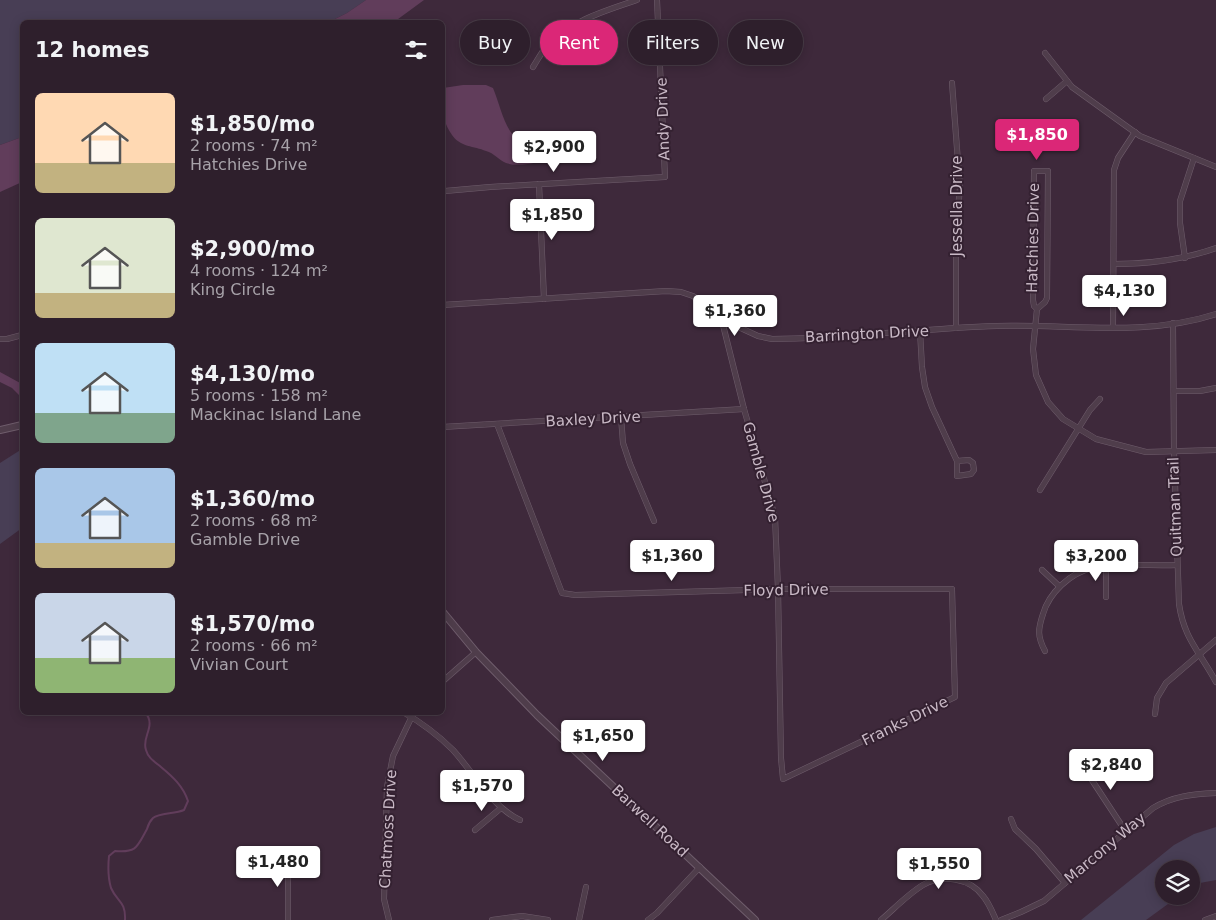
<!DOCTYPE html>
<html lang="en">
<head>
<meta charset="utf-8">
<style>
  :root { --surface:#2e1f2c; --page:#3a2c38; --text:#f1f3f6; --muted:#a7a2a9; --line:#493d48; --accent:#db2777 }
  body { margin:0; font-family:"DejaVu Sans",sans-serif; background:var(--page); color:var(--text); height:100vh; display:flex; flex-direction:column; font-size:19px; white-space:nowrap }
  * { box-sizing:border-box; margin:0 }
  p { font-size:16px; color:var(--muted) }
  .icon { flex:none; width:28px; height:28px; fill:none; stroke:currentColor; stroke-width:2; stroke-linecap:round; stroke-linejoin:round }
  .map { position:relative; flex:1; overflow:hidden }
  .panel { position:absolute; left:20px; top:20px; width:425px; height:695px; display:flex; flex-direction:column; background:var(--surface); border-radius:8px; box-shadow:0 2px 12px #0003,0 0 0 1px var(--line) }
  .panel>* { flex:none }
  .top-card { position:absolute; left:460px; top:20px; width:475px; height:45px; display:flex; gap:10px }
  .tools { position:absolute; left:1155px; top:860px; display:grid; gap:10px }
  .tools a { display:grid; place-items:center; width:45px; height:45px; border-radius:50%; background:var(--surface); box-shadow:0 2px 12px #0003,0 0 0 1px var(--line); font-size:25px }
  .price { position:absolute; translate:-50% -42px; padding:0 11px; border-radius:5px; background:#fff; color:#222; font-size:16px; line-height:32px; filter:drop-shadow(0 1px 2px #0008) }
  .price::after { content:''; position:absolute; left:50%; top:30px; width:15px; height:11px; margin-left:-8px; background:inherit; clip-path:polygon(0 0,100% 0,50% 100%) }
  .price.current { background:var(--accent); color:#fff }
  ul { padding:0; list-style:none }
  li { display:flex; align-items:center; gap:15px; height:125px; padding:0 15px }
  li span { display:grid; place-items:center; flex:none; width:140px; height:100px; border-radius:8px; color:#555 }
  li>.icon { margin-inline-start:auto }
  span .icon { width:60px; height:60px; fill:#fffc; stroke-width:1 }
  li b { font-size:21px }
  h2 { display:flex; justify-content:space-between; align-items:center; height:60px; padding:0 15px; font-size:21px }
  .chip { padding:0 18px; border-radius:22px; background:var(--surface); box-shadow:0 2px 12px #0003,0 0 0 1px var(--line); font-size:18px; line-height:45px }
  .chip.current { background:var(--accent); color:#fff }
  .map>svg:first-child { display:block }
  .green { fill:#483e55 }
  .water { fill:#613d5b }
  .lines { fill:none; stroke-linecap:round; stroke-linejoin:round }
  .stream { stroke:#613d5b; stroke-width:2 }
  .minor-casing { stroke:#6f5d6c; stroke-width:6 }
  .tertiary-casing { stroke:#6f5d6c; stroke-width:8 }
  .minor { stroke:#4f3d4b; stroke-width:5 }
  .tertiary { stroke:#4f3d4b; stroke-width:6 }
  .labels { text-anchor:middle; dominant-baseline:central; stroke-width:4; stroke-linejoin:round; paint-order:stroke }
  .street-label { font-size:15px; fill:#c9b9c6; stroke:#342131 }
</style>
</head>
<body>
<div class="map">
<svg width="1216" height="920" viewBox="0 0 1216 920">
  <rect width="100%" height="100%" fill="#3e293b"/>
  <g class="green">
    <polygon points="0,0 366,0 347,13 329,22 22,22 22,137 0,145"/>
    <polygon points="22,449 22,528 0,544 0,463"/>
    <polygon points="1216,827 1216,880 1200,883 1191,888 1191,869 1164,869 1164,896 1179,896 1146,920 1081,920 1174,845 1194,834"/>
  </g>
  <g class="water">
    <polygon points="366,0 424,0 394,22 329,22 347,13"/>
    <path d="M 463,85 L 486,85 L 493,88 C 499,102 503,123 513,135 C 523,144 545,143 546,158 C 537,164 517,167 506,163 C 499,160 494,153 486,151 C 474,146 460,147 452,135 C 441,119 442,107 443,88 Z"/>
    <polygon points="22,137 22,182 0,192 0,145"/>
    <polygon points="0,372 22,384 22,398 12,388 0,382"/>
  </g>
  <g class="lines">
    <path class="stream" d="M 125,920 C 126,901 117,902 111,888 C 108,878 108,866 109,856 L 115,851 C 137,853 137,847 147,829 C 148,825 150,821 153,818 C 159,813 175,814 184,810 L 188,801 C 183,786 173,777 161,767 C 155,762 148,758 146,750 C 141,737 157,726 145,712"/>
    <defs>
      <g id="minor">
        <polyline points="1045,53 1072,87 1140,136 1216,167"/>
        <path d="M 533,67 C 537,61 541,53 546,47 C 570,21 604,11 637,0"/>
        <polyline points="952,83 960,188 956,228 956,328"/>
        <polyline points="1046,99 1067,81"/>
        <polyline points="539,184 544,299"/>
        <polyline points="445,191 490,187 665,177 657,0"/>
        <polyline points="1185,258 1180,223 1180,201 1194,158"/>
        <path d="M 1114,264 C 1149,264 1182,260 1216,248"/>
        <path d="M 442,305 L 666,291 L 681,292 L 693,296 L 734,325 L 758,336 L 772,339 C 847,339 922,328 997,326 C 1069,324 1146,337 1216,314"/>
        <polyline points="1037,309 1045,302 1047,298 1048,171 1034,171 1033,300 1034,306 1037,309 1033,349 1036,375 1048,402 1063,419 1096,439 1146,452 1216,450"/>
        <path d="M 1173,323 L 1174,452 L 1179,604 C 1184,639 1200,652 1216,682"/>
        <polyline points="1113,327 1114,170 1118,158 1135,132"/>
        <polyline points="920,331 922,367 925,387 932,407 957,461 957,476 971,474 974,470 973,463 969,460 957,461"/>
        <polyline points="0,339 7,339 22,335"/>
        <polyline points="1174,391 1200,391 1216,388"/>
        <polyline points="621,417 623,443 630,464 654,521"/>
        <polyline points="497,424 562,593 575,595 778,589 952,589 955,697 783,779 781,758 778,589 775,517 744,409 721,317"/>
        <polyline points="442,427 744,409"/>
        <polyline points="1040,490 1090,410 1100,399"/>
        <polyline points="1106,566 1106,597"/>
        <polyline points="1042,570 1059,586"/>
        <path d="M 1045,651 C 1037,636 1038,629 1043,614 C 1049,593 1070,573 1092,568 C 1118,563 1150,566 1177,565"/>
        <polyline points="442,682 476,652"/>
        <path d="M 403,712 C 422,723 438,735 453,750 C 473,772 493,808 520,820"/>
        <polyline points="1155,714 1157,698 1166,683 1216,640"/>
        <polyline points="1080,762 1126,832"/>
        <polyline points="1011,819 1015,829 1036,849 1065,883"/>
        <polyline points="475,830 501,808"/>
        <polyline points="288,855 288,920"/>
        <polyline points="389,920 384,899 387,787 393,756 414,712"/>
        <polyline points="492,920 522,916 548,920"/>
        <polyline points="579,920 586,887"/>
        <polyline points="648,920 657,913 700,867"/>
        <path d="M 881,920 C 894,909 908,894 923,885 C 942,874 970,878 983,896 C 989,903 992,911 996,920"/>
        <path d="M 1001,920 L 1021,912 L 1044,901 L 1153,808 C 1173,796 1193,794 1216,793"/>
        <polyline points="1205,920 1216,916"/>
      </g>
      <g id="tertiary">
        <polyline points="0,430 22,425"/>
        <polyline points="442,611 476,652 537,715 755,920"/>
      </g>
    </defs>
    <use href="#minor" class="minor-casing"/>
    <use href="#tertiary" class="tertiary-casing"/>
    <use href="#minor" class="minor"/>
    <use href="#tertiary" class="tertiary"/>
  </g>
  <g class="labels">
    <g class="street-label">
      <text transform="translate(663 119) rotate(-92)">Andy Drive</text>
      <text transform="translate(957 206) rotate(-90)">Jessella Drive</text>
      <text transform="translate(1033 238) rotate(-89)">Hatchies Drive</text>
      <text transform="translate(867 334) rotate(-3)">Barrington Drive</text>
      <text transform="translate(593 419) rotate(-3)">Baxley Drive</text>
      <text transform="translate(761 472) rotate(75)">Gamble Drive</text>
      <text transform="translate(1175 507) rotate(-92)">Quitman Trail</text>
      <text transform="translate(786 590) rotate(-1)">Floyd Drive</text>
      <text transform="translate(905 721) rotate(-26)">Franks Drive</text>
      <text transform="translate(650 821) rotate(43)">Barwell Road</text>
      <text transform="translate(388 829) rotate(-87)">Chatmoss Drive</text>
      <text transform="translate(1105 848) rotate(-40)">Marcony Way</text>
    </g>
  </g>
</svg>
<div class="tools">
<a><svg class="icon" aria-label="layers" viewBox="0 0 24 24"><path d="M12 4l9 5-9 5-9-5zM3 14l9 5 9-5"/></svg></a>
</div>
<b class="price current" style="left:1037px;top:161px">$1,850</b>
<b class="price" style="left:554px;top:173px">$2,900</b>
<b class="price" style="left:552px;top:241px">$1,850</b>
<b class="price" style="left:1124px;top:317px">$4,130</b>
<b class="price" style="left:735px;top:337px">$1,360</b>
<b class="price" style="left:672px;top:582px">$1,360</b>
<b class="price" style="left:1096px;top:582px">$3,200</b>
<b class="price" style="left:603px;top:762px">$1,650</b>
<b class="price" style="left:1111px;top:791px">$2,840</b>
<b class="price" style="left:482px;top:812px">$1,570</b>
<b class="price" style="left:278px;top:888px">$1,480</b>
<b class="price" style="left:939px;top:890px">$1,550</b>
<div class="top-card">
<a class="chip">Buy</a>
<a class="chip current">Rent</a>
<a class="chip">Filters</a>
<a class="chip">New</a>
</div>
<section class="panel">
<h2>12 homes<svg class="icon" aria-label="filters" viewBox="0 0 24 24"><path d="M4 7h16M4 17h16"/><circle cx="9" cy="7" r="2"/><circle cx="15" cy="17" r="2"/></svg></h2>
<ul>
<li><span style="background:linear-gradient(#ffd9b3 70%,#c2b280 0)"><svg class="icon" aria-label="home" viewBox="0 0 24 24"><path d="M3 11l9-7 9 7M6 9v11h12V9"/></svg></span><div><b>$1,850/mo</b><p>2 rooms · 74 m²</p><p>Hatchies Drive</p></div></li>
<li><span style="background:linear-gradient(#dfe7d0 75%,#c2b280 0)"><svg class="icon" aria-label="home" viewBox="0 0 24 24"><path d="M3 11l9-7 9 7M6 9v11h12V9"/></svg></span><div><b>$2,900/mo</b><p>4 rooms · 124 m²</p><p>King Circle</p></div></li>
<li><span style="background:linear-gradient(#bfe0f5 70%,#7fa58c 0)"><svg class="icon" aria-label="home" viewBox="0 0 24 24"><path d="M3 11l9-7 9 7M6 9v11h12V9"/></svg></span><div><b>$4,130/mo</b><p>5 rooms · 158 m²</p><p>Mackinac Island Lane</p></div></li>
<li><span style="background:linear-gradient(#a9c7e8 75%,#c2b280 0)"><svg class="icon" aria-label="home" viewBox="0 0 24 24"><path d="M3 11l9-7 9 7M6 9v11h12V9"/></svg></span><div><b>$1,360/mo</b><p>2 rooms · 68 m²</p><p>Gamble Drive</p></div></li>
<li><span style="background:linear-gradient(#c9d6e8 65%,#8fb573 0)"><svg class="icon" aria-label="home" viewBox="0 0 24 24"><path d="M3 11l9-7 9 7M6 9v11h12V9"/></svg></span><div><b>$1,570/mo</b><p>2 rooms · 66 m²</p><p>Vivian Court</p></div></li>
</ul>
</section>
</div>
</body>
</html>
